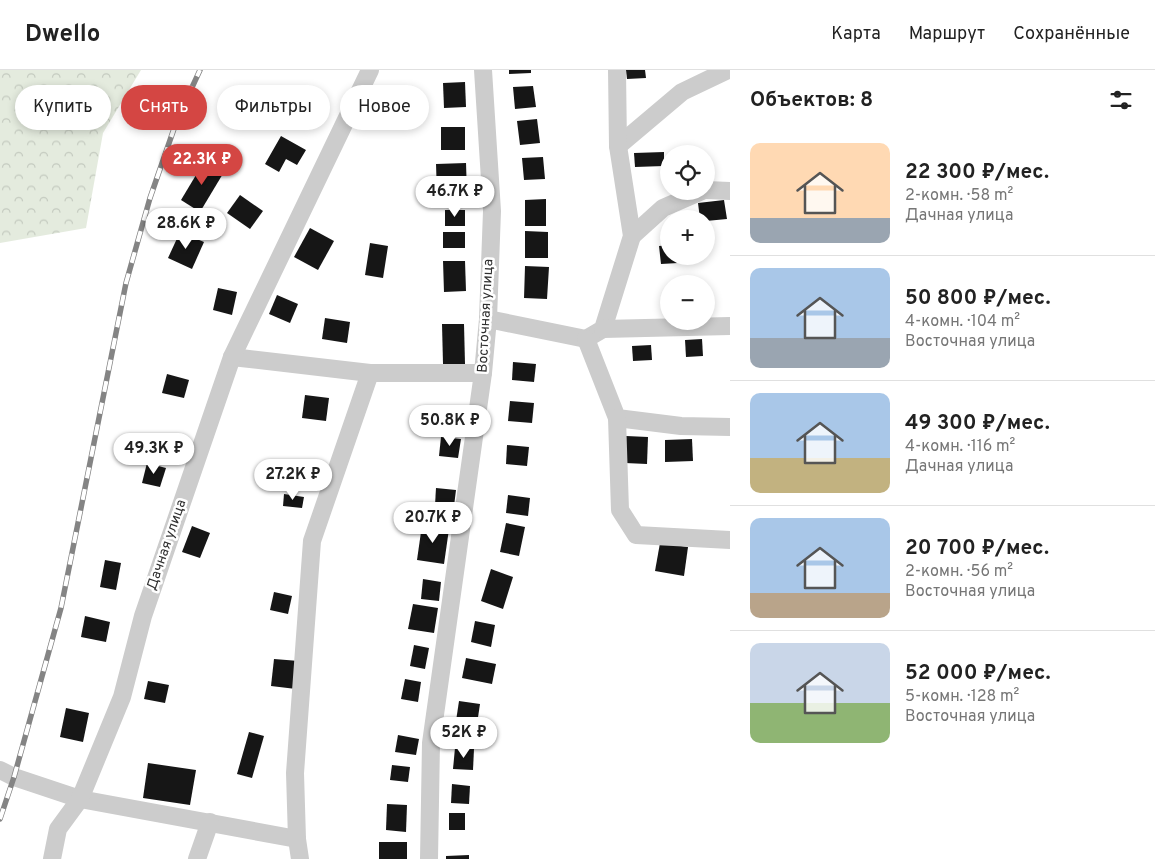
<!DOCTYPE html>
<html lang="ru">
<head>
<meta charset="utf-8">
<style>
  :root { --surface:#fff; --page:#f2f2f2; --text:#222; --muted:#767676; --line:#e0e0e0; --accent:#d44643 }
  body { margin:0; font-family:Overpass,sans-serif; background:var(--page); color:var(--text); height:100vh; display:flex; flex-direction:column; font-size:19px; white-space:nowrap }
  * { box-sizing:border-box; margin:0 }
  p { font-size:16px; color:var(--muted) }
  .icon { flex:none; width:28px; height:28px; fill:none; stroke:currentColor; stroke-width:2; stroke-linecap:round; stroke-linejoin:round }
  .map { position:relative; flex:1; overflow:hidden }
  .panel { display:flex; flex-direction:column; background:var(--surface); width:425px }
  .panel>* { flex:none }
  .top-card { position:absolute; left:15px; top:15px; width:475px; height:45px; display:flex; gap:10px }
  .buttons { position:absolute; left:660px; top:75px; display:grid; gap:10px }
  .buttons a { display:grid; place-items:center; width:55px; height:55px; border-radius:50%; background:var(--surface); box-shadow:0 2px 8px #0003; font-size:25px }
  .price { position:absolute; translate:-50% -42px; padding:0 11px; border-radius:18px; background:#fff; color:#222; font-size:16px; line-height:32px; filter:drop-shadow(0 1px 2px #0008) }
  .price::after { content:''; position:absolute; left:50%; top:30px; width:15px; height:11px; margin-left:-8px; background:inherit; clip-path:polygon(0 0,100% 0,50% 100%) }
  .price.on { background:var(--accent); color:#fff }
  ul { padding:0; list-style:none }
  li { display:flex; align-items:center; gap:15px; height:125px; padding:0 20px }
  li+li { border-top:1px solid var(--line) }
  li span { display:grid; place-items:center; flex:none; width:140px; height:100px; border-radius:10px; color:#555 }
  li>.icon { margin-inline-start:auto }
  span .icon { width:60px; height:60px; fill:#fffc; stroke-width:1 }
  li b { font-size:21px }
  h2 { display:flex; justify-content:space-between; align-items:center; height:60px; padding:0 20px; font-size:21px }
  .chip { padding:0 18px; border-radius:22px; background:var(--surface); box-shadow:0 2px 8px #0003; font-size:18px; line-height:45px }
  .chip.on { background:var(--accent); color:#fff }
  header { display:flex; align-items:center; gap:30px; box-sizing:border-box; height:70px; padding:0 25px; background:var(--surface); border-bottom:1px solid var(--line) }
  header strong { font-size:24px }
  nav { display:flex; gap:28px; margin-inline-start:auto; font-size:18px }
  main { display:flex; flex:1; min-height:0 }
  .map>svg:first-child { display:block }
  .forest { fill:url(#forest-crowns) }
  .building { fill:#161616 }
  .lines { fill:none; stroke-linecap:round; stroke-linejoin:round }
  .minor { stroke:#ccc; stroke-width:18 }
  .rail-casing { stroke:#848484; stroke-width:5.5 }
  .rail { stroke:#fff; stroke-width:4; stroke-dasharray:11; stroke-linecap:butt }
  .labels { text-anchor:middle; dominant-baseline:central; stroke-width:5; stroke-linejoin:round; paint-order:stroke }
  .street-label { font-size:14px; fill:#2f2f2f; stroke:#fff }
</style>
</head>
<body>
<header>
<strong>Dwello</strong>
<nav><a>Карта</a><a>Маршрут</a><a>Сохранённые</a></nav>
</header>
<main>
<div class="map">
<svg width="730" height="789" viewBox="0 0 730 789">
  <defs>
    <pattern id="forest-crowns" width="20" height="18" patternUnits="userSpaceOnUse" patternTransform="scale(1.25)"><rect width="20" height="18" fill="#e4ebde"/><path d="M2 6a3 3 0 1 1 6 0M12 15a3 3 0 1 1 6 0" fill="none" stroke="#c4cabf"/></pattern>
  </defs>
  <rect width="100%" height="100%" fill="#fff"/>
  <polygon class="forest" points="0,0 141,0 103,63 86,158 0,173"/>
  <g class="building">
    <polygon points="509,0 531,0 531,3 509,4"/>
    <polygon points="626,0 645,0 646,8 627,9"/>
    <polygon points="465,12 466,37 444,38 443,13"/>
    <polygon points="533,16 536,37 515,39 513,17"/>
    <polygon points="310,19 325,30 315,44 300,33"/>
    <polygon points="537,49 540,73 520,75 517,51"/>
    <rect x="441" y="57" width="24" height="23"/>
    <polygon points="281,66 306,80 297,95 286,89 279,102 265,94"/>
    <polygon points="664,82 664,96 635,97 634,83"/>
    <polygon points="543,87 545,109 524,110 522,88"/>
    <polygon points="205,90 224,102 200,142 181,130"/>
    <polygon points="466,93 467,123 437,125 436,94"/>
    <polygon points="240,125 263,141 250,159 227,143"/>
    <polygon points="546,129 546,156 525,156 525,130"/>
    <polygon points="724,130 727,149 706,151 706,149 700,149 698,133"/>
    <rect x="445" y="140" width="20" height="16"/>
    <polygon points="310,158 334,171 318,200 294,187"/>
    <polygon points="525,161 548,162 548,188 525,188"/>
    <polygon points="180,162 204,172 192,199 168,188"/>
    <rect x="443" y="162" width="22" height="16"/>
    <polygon points="370,173 388,176 383,208 365,205"/>
    <polygon points="669,175 669,186 677,186 678,193 661,194 659,176"/>
    <polygon points="443,191 465,191 466,221 444,222"/>
    <polygon points="525,196 549,197 547,229 524,228"/>
    <polygon points="218,218 237,222 232,245 213,240"/>
    <polygon points="277,225 298,234 290,253 269,244"/>
    <polygon points="325,248 350,252 347,273 322,269"/>
    <polygon points="442,254 464,254 465,294 443,294"/>
    <polygon points="702,269 703,286 686,287 685,270"/>
    <polygon points="651,275 652,290 633,291 632,276"/>
    <polygon points="513,292 536,294 534,312 512,310"/>
    <polygon points="167,304 189,310 184,328 162,323"/>
    <polygon points="305,325 329,328 326,351 302,348"/>
    <polygon points="510,331 534,333 532,353 508,351"/>
    <polygon points="626,366 648,367 647,394 625,393"/>
    <polygon points="441,367 461,369 458,388 439,386"/>
    <polygon points="692,369 693,391 665,392 665,370"/>
    <polygon points="507,375 529,377 527,396 506,394"/>
    <polygon points="147,393 166,398 160,417 142,413"/>
    <polygon points="436,418 456,420 454,436 435,435"/>
    <polygon points="284,424 304,427 302,438 283,436"/>
    <polygon points="508,425 530,428 528,446 506,443"/>
    <polygon points="506,453 525,457 519,486 500,482"/>
    <polygon points="422,455 449,459 444,494 417,490"/>
    <polygon points="192,456 210,463 200,488 182,482"/>
    <polygon points="660,473 688,477 684,506 655,501"/>
    <polygon points="105,490 121,493 116,520 100,517"/>
    <polygon points="491,499 513,507 503,539 481,531"/>
    <polygon points="423,509 441,512 439,531 421,529"/>
    <polygon points="274,522 292,526 288,544 270,540"/>
    <polygon points="413,534 438,538 434,563 408,559"/>
    <polygon points="85,546 110,552 106,572 81,567"/>
    <polygon points="475,551 495,555 491,577 471,572"/>
    <polygon points="414,575 429,578 425,599 410,596"/>
    <polygon points="466,588 496,594 492,614 462,608"/>
    <polygon points="274,589 299,591 296,619 271,616"/>
    <polygon points="405,609 421,612 418,632 401,629"/>
    <polygon points="148,611 169,615 165,633 144,629"/>
    <polygon points="459,631 480,634 477,654 456,651"/>
    <polygon points="66,638 89,643 83,672 60,667"/>
    <polygon points="249,662 264,666 252,708 237,704"/>
    <polygon points="398,665 419,669 416,685 395,682"/>
    <polygon points="455,678 474,679 473,700 453,699"/>
    <polygon points="148,693 196,700 190,735 143,728"/>
    <polygon points="392,695 410,697 408,712 390,710"/>
    <polygon points="452,714 470,716 469,734 451,733"/>
    <polygon points="387,734 407,735 406,762 386,760"/>
    <rect x="449" y="743" width="16" height="17"/>
    <rect x="379" y="772" width="28" height="17"/>
    <polygon points="469,785 469,789 446,789 446,786"/>
  </g>
  <g class="lines">
    <g class="minor">
      <polyline points="618,76 682,22 728,0"/>
      <polyline points="706,120 730,121"/>
      <polyline points="632,166 663,138 702,121"/>
      <polyline points="488,249 586,269 603,259 632,166 618,76 617,0"/>
      <polyline points="603,259 730,256"/>
      <polyline points="586,269 617,348 681,356 730,357"/>
      <polyline points="232,287 370,303 483,303"/>
      <polyline points="617,348 620,440 636,465 730,470"/>
      <polyline points="0,700 14,707 80,729 297,769"/>
      <polyline points="52,789 58,759 80,729 122,627 143,546 232,287 370,0"/>
      <polyline points="197,789 210,752"/>
      <polyline points="300,789 297,769 295,703 312,471 370,303"/>
      <polyline points="429,789 431,673 483,303 488,249 492,141 483,0"/>
    </g>
    <defs>
      <polyline id="rail" points="0,749 14,707 61,538 126,213 150,128 177,50 200,0"/>
    </defs>
    <use href="#rail" class="rail-casing"/>
    <use href="#rail" class="rail"/>
  </g>
  <g class="labels">
    <g class="street-label">
      <text transform="translate(486 246) rotate(-87)">Восточная улица</text>
      <text transform="translate(167 475) rotate(-71)">Дачная улица</text>
    </g>
  </g>
</svg>
<div class="buttons">
<a><svg class="icon" aria-label="locate" viewBox="0 0 24 24"><circle cx="12" cy="12" r="6"/><path d="M12 2v4M12 18v4M2 12h4M18 12h4"/></svg></a>
<a>+</a>
<a>−</a>
</div>
<b class="price on" style="left:202px;top:116px">22.3K ₽</b>
<b class="price" style="left:455px;top:148px">46.7K ₽</b>
<b class="price" style="left:186px;top:180px">28.6K ₽</b>
<b class="price" style="left:450px;top:377px">50.8K ₽</b>
<b class="price" style="left:154px;top:405px">49.3K ₽</b>
<b class="price" style="left:293px;top:431px">27.2K ₽</b>
<b class="price" style="left:433px;top:474px">20.7K ₽</b>
<b class="price" style="left:464px;top:689px">52K ₽</b>
<div class="top-card">
<a class="chip">Купить</a>
<a class="chip on">Снять</a>
<a class="chip">Фильтры</a>
<a class="chip">Новое</a>
</div>
</div>
<section class="panel">
<h2>Объектов: 8<svg class="icon" aria-label="filters" viewBox="0 0 24 24"><path d="M4 7h16M4 17h16"/><circle cx="9" cy="7" r="2"/><circle cx="15" cy="17" r="2"/></svg></h2>
<ul>
<li><span style="background:linear-gradient(#ffd9b3 75%,#9aa5b1 0)"><svg class="icon" aria-label="home" viewBox="0 0 24 24"><path d="M3 11l9-7 9 7M6 9v11h12V9"/></svg></span><div><b>22 300 ₽/мес.</b><p>2-комн. · 58 m²</p><p>Дачная улица</p></div></li>
<li><span style="background:linear-gradient(#a9c7e8 70%,#9aa5b1 0)"><svg class="icon" aria-label="home" viewBox="0 0 24 24"><path d="M3 11l9-7 9 7M6 9v11h12V9"/></svg></span><div><b>50 800 ₽/мес.</b><p>4-комн. · 104 m²</p><p>Восточная улица</p></div></li>
<li><span style="background:linear-gradient(#a9c7e8 65%,#c2b280 0)"><svg class="icon" aria-label="home" viewBox="0 0 24 24"><path d="M3 11l9-7 9 7M6 9v11h12V9"/></svg></span><div><b>49 300 ₽/мес.</b><p>4-комн. · 116 m²</p><p>Дачная улица</p></div></li>
<li><span style="background:linear-gradient(#a9c7e8 75%,#b9a48a 0)"><svg class="icon" aria-label="home" viewBox="0 0 24 24"><path d="M3 11l9-7 9 7M6 9v11h12V9"/></svg></span><div><b>20 700 ₽/мес.</b><p>2-комн. · 56 m²</p><p>Восточная улица</p></div></li>
<li><span style="background:linear-gradient(#c9d6e8 60%,#8fb573 0)"><svg class="icon" aria-label="home" viewBox="0 0 24 24"><path d="M3 11l9-7 9 7M6 9v11h12V9"/></svg></span><div><b>52 000 ₽/мес.</b><p>5-комн. · 128 m²</p><p>Восточная улица</p></div></li>
</ul>
</section>
</main>
</body>
</html>
